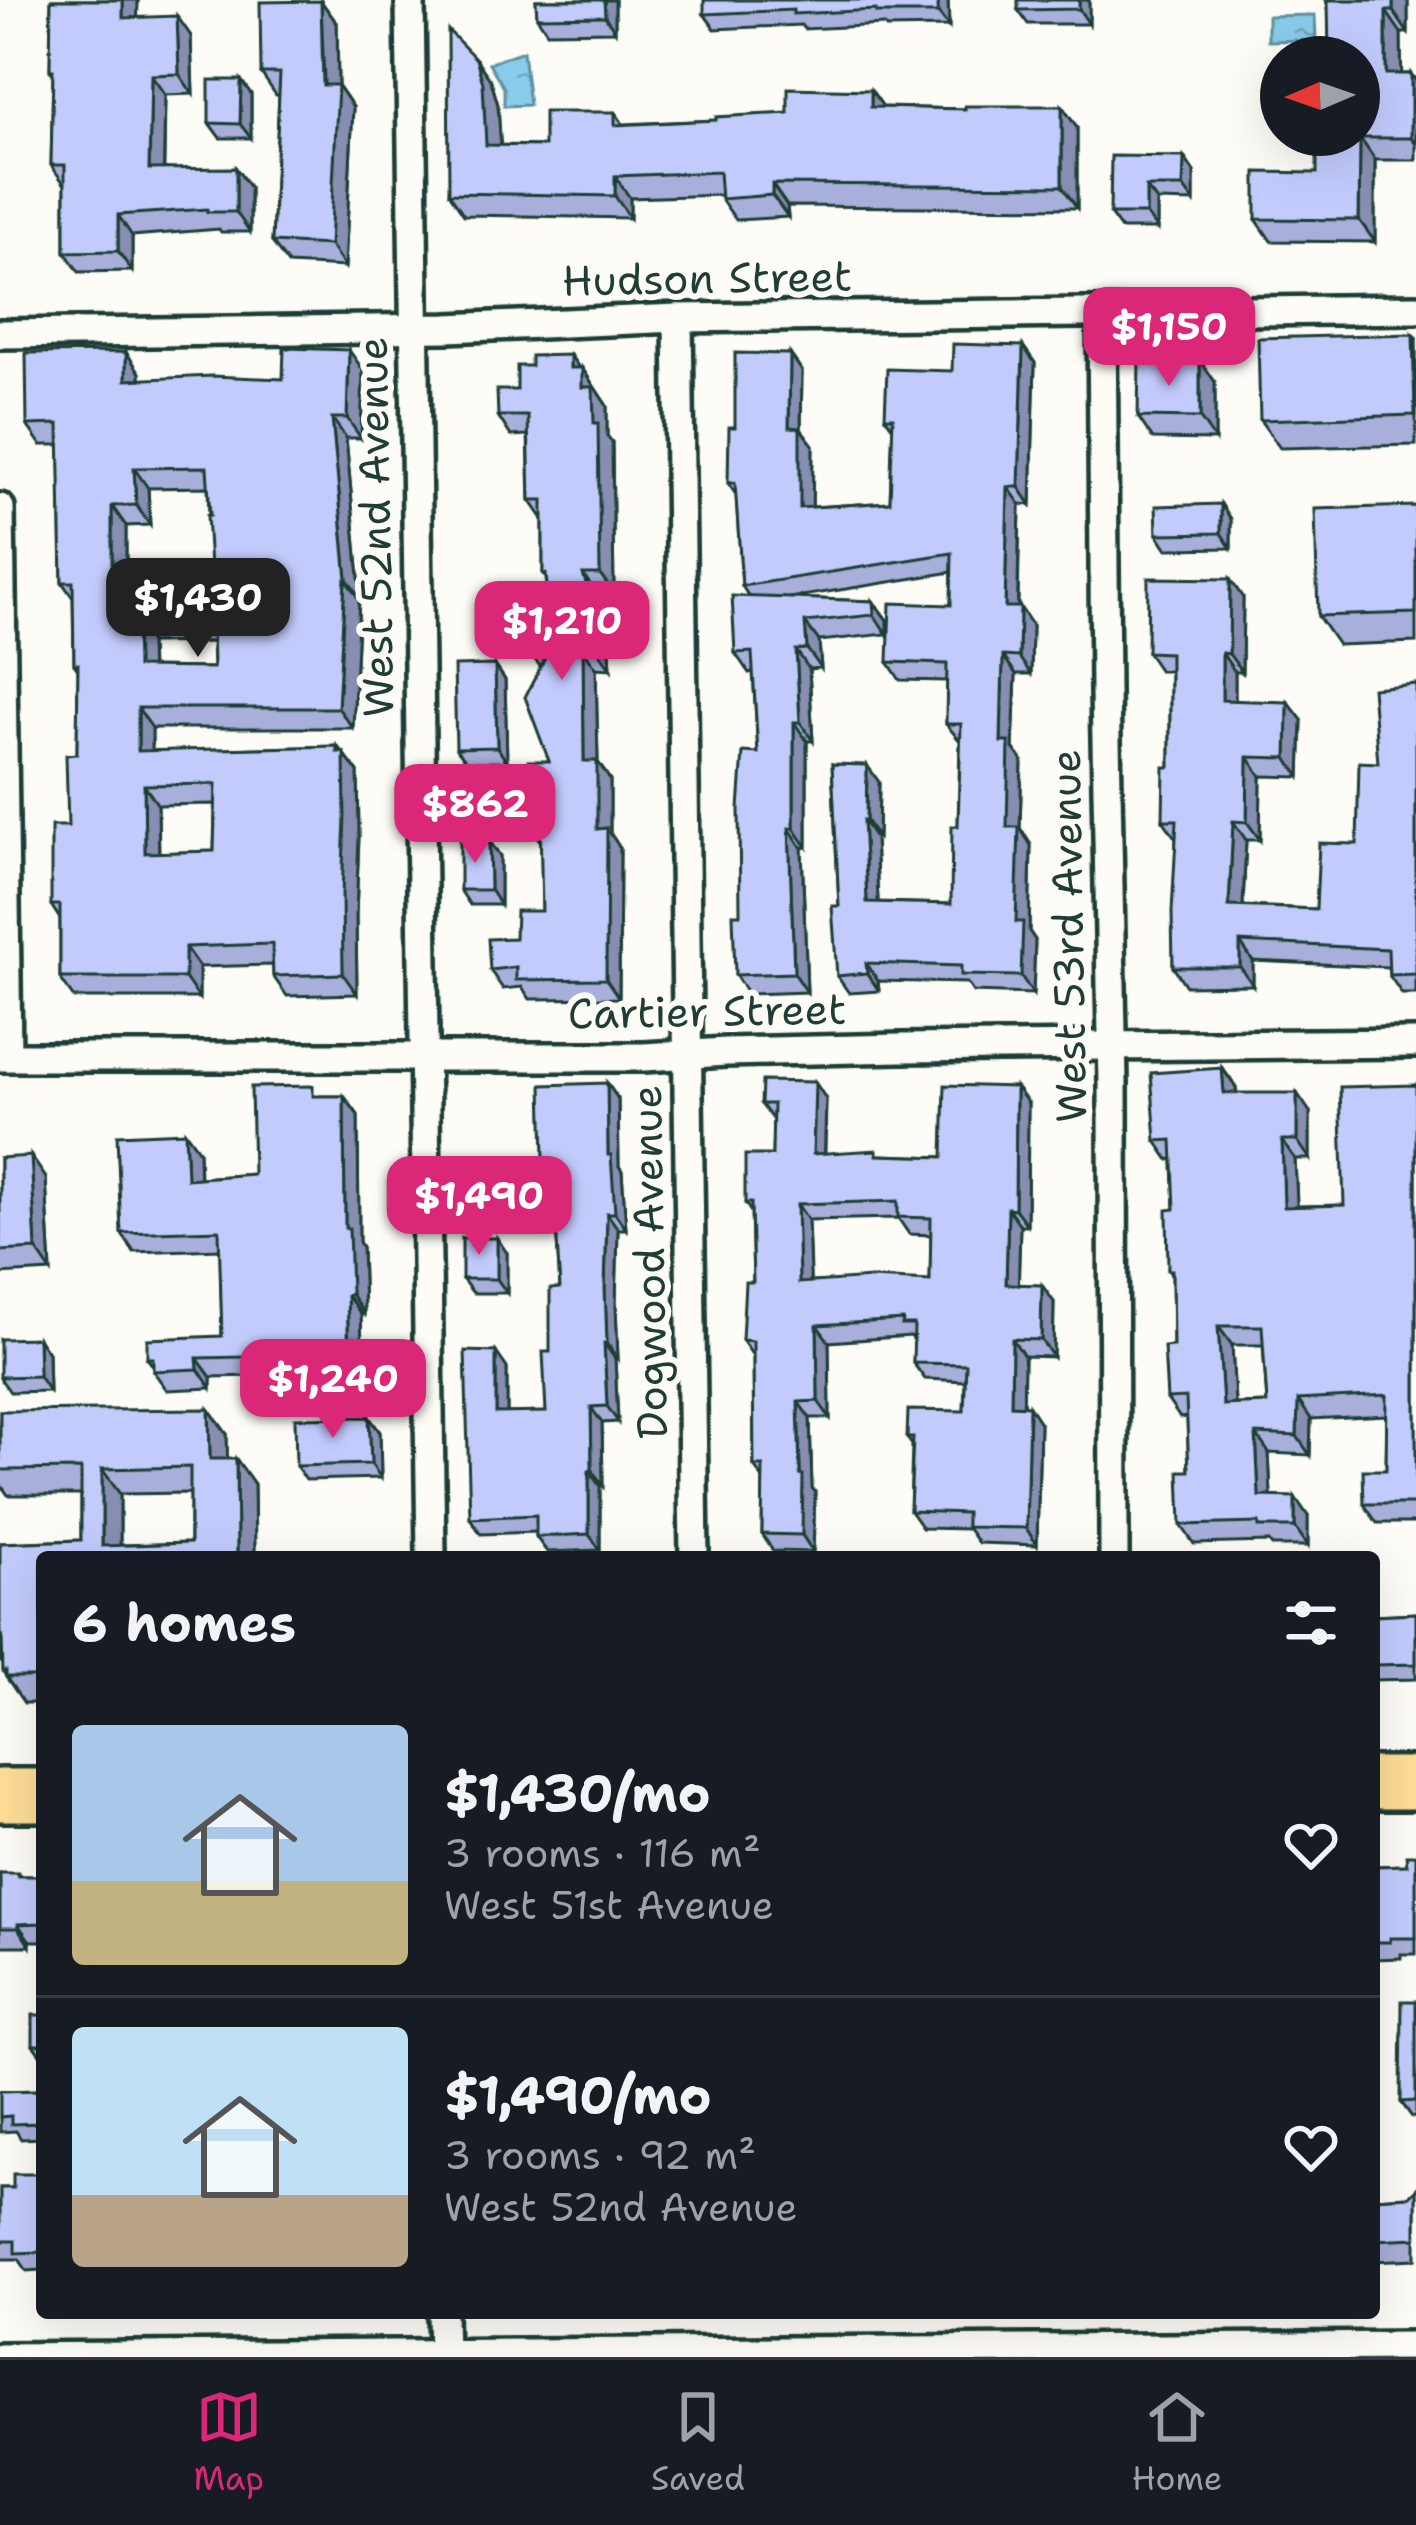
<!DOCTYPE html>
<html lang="en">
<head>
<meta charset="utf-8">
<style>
  :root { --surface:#171b24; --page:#242831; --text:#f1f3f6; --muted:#9ea1a6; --line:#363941; --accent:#db2777 }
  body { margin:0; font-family:"Shantell Sans",sans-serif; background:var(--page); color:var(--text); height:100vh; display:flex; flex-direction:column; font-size:45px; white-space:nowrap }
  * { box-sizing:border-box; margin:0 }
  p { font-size:39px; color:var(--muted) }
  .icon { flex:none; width:66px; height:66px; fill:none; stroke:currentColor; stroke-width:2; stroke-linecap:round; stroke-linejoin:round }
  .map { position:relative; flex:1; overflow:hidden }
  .details { position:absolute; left:36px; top:1551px; width:1344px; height:768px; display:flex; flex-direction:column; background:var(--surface); border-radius:12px; box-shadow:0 12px 48px #0002 }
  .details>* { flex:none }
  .needle { width:78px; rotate:268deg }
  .buttons { position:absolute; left:1260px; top:36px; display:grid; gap:24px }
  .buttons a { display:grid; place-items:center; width:120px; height:120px; border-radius:50%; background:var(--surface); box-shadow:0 12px 48px #0002; font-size:60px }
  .price { position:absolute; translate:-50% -102px; padding:0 27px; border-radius:24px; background:var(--accent); color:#fff; font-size:39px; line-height:78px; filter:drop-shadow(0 3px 6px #0008) }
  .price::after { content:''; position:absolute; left:50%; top:72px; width:36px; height:27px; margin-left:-18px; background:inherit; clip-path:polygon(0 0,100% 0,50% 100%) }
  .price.active { background:#222; color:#fff }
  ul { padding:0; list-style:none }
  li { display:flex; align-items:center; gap:36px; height:300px; padding:0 36px }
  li+li { border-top:3px solid var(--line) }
  li span { display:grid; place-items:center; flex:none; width:336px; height:240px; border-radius:12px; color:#555 }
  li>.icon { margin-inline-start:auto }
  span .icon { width:144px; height:144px; fill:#fffc; stroke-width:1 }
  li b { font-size:51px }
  h2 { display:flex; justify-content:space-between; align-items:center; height:144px; padding:0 36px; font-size:51px }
  .tabs { display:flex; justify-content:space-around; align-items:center; height:168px; border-top:3px solid var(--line); background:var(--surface); font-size:33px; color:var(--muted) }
  .tabs a { display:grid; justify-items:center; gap:6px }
  .tabs .active { color:var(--accent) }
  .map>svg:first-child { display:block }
  .water { fill:url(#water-ripples); stroke:#5f92a1; stroke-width:3 }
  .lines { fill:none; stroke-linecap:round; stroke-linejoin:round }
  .street-casing { stroke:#1f3d34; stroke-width:36 }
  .highway-casing { stroke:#1f3d34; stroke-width:60 }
  .street { stroke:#fdfcf7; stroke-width:27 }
  .highway { stroke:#fedd96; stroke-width:51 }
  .wall { fill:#a8afda; stroke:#1f3d34; stroke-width:3; fill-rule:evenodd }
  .shaded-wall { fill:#888eb1; stroke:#1f3d34; stroke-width:3 }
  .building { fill:#c3cbfd; stroke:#1f3d34; stroke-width:3; fill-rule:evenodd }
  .labels { text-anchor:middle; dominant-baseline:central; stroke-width:12; stroke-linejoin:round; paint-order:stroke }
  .street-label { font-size:42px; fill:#1f3d34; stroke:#fdfcf7 }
</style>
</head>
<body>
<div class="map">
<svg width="1416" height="2357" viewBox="0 0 1416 2357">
  <defs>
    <pattern id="water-ripples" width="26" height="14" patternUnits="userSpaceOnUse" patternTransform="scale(3)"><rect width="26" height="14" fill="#89cbea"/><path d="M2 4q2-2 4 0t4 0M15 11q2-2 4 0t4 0" fill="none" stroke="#6fa6be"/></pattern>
  </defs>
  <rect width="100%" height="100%" fill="#fdfcf7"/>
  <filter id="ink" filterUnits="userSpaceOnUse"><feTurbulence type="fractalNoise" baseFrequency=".00833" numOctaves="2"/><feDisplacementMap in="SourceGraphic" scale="24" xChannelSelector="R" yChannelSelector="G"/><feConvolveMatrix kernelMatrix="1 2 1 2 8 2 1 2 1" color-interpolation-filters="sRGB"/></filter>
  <g filter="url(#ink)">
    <g class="water">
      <polygon points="1315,15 1316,40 1268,41 1268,16"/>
      <polygon points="523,51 529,105 504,106 504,88 489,63"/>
    </g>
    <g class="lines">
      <defs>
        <g id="street">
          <polyline points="410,0 431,1557"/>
          <polyline points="1102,313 1105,691 1113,1083 1114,1557"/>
          <polyline points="678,318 694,1557"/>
          <polyline points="0,334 447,328 678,318 1416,309"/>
          <polyline points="0,508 7,1057"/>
          <polyline points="0,1057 644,1057 726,1052 901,1048 1416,1043"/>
          <polyline points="442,2313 443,2357"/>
          <polyline points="0,2357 1416,2346"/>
        </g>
        <g id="highway">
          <polyline points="1374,1783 1416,1783"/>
          <polyline points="0,1795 42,1795"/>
        </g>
      </defs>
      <use href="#street" class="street-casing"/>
      <use href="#highway" class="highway-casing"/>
      <use href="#street" class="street"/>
      <use href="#highway" class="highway"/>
    </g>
    <g class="wall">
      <polygon points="51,0 138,0 137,17 191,36 193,94 165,95 164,168 250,188 250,232 221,232 219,229 132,236 132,271 79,272 65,252 65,185 51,165 53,74 50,70"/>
      <polygon points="536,0 615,0 615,31 547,32 537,17"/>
      <polygon points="948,0 949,27 886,28 884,25 804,29 801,25 715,29 704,14"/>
      <polygon points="1089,0 1089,24 1028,24 1018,10"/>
      <polygon points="1326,0 1408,0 1408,33 1401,33 1401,74 1411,74 1416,81 1416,160 1375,160 1375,242 1271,241 1256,219 1317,173 1359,135"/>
      <polygon points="337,23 338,85 353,107 345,267 288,264 272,242 279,95 276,95 261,73"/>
      <polygon points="241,80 251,94 251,138 220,138 209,123"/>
      <polygon points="491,81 498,105 500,145 544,146 615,112 623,124 716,120 883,107 965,109 1062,106 1077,128 1077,208 787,206 788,217 736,220 721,199 721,195 630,198 630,218 464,215 449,193"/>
      <polygon points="1184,157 1194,172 1194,202 1157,201 1157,229 1121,229 1110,214"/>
      <polygon points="1416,338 1416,445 1280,448 1260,420"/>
      <polygon points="1023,346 1035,363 1031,505 1020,504 1018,607 1032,625 1031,674 1016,674 1013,748 1022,760 1020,828 1031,845 1029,931 1035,940 1033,994 973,992 967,983 878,981 879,991 849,993 837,976 839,906 832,764 879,782 878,838 875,838 878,902 951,904 958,826 960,741 946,724 947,681 900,680 888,662 951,605 952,572 790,598 873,601 887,620 887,634 819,641 821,668 809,669 813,741 807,741 807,847 802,848 807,992 748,994 735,975 758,753 753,672 749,673 735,653 749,597 742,586 736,495 728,483 735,427 790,354 802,371 801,429 813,445 812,507 890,502 893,428 885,417 952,371"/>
      <path d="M 126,352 L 140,373 L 140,380 L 283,379 L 363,370 L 361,438 L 346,438 L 361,599 L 359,599 L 353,728 L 152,728 L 152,751 L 337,746 L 358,772 L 359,836 L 356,915 L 357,994 L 287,996 L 273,976 L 273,965 L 199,967 L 199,998 L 74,998 L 60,978 L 60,919 L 51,905 L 68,826 L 77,754 L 78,670 L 74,664 L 73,598 L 62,582 L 60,445 L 41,445 L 27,425 ZM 208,487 L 211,585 L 126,586 L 126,526 L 150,525 L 148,488 ZM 212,642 L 213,668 L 151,667 L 150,643 ZM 215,804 L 214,851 L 159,853 L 158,805 Z"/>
      <polygon points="570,355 579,368 582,368 607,406 607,436 612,442 614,593 596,593 609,635 611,669 596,668 598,762 610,780 610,833 620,848 619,998 530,999 522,987 503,989 490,970 515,938 542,911 541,842 527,823 549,761 540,666 525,647 550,621 546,578 543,574 543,519 530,500 528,435 511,436 498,416 517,390 531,366"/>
      <polygon points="1200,360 1215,382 1215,440 1153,439 1138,417"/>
      <polygon points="1221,504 1231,519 1231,548 1167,549 1157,534"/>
      <polygon points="1416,506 1416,642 1338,645 1318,616"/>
      <polygon points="1243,598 1242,672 1235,672 1235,700 1302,720 1300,777 1261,776 1260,840 1246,840 1243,906 1316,909 1357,844 1378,763 1416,684 1416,994 1402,994 1389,975 1388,967 1253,961 1253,985 1186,986 1173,967 1176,839 1163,820 1170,767 1170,671 1160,671 1147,652"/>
      <polygon points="495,665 505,680 507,762 467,762 456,748"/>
      <polygon points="489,841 500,856 500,905 470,905 460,890"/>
      <path d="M 1222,1068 L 1236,1087 L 1236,1093 L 1310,1112 L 1310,1159 L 1295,1159 L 1297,1206 L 1344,1205 L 1416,1085 L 1416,1523 L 1377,1523 L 1364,1504 L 1386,1470 L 1387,1415 L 1311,1419 L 1310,1455 L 1269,1453 L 1271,1496 L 1308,1516 L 1308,1546 L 1272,1546 L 1269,1542 L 1194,1544 L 1181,1525 L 1189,1471 L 1187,1417 L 1180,1418 L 1167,1399 L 1173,1346 L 1172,1276 L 1168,1270 L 1175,1209 L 1173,1159 L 1169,1160 L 1156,1141 ZM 1232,1345 L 1263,1345 L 1267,1403 L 1235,1404 Z"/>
      <polygon points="607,1083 618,1099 619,1166 622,1171 626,1229 618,1229 616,1304 618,1359 615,1359 618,1422 602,1423 603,1486 600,1486 600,1550 547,1552 536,1537 536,1532 481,1534 470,1518 507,1368 507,1413 546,1412 550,1352 560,1288 555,1207 491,1204 480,1189 544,1158"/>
      <polygon points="320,1096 344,1096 358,1115 359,1242 362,1247 364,1314 361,1314 363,1379 303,1382 298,1375 211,1377 211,1388 167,1390 153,1371 153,1366 147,1358 222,1336 220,1249 134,1252 121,1233 199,1151 200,1178 253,1174"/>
      <path d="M 826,1099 L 825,1153 L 880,1155 L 943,1157 L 1028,1103 L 1027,1225 L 1020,1225 L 1018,1284 L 1054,1302 L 1053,1357 L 1024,1356 L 1023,1406 L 1040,1423 L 1037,1545 L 978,1543 L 968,1529 L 922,1528 L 910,1511 L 912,1445 L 907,1438 L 964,1411 L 965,1381 L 925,1379 L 913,1363 L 914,1341 L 911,1336 L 829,1342 L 830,1418 L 810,1418 L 812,1488 L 815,1492 L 813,1552 L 773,1551 L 762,1534 L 763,1479 L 754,1466 L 753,1356 L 742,1340 L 753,1282 L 751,1212 L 745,1203 L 772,1155 L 773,1120 L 761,1104 ZM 898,1218 L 909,1234 L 931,1235 L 930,1281 L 810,1282 L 808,1220 Z"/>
      <polygon points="0,1158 46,1178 51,1271 0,1274"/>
      <polygon points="507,1253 507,1293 473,1293 462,1279"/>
      <polygon points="38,1338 48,1353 49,1391 10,1392 0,1378"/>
      <path d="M 0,1411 L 227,1434 L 227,1459 L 236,1459 L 254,1484 L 255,1557 L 42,1557 L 42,1703 L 24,1703 L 6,1677 L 3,1671 L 3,1662 L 0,1662 L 0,1543 L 81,1540 L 81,1495 L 8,1495 L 0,1484 ZM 190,1493 L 190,1543 L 120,1545 L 120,1494 Z"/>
      <polygon points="369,1417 380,1432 381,1478 306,1480 296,1466"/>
      <polygon points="1416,1613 1416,1679 1374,1680 1374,1615"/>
      <polygon points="1416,1855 1416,1954 1401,1954 1401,1958 1374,1959 1374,1866 1407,1865"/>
      <polygon points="0,1873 20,1876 42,1876 42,1941 30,1941 30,1946 0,1946"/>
      <polygon points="1416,2001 1416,2117 1412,2117 1401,2102"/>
      <polygon points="42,2015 42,2057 33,2045"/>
      <polygon points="42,2090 42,2138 21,2139 16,2131 0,2132 0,2091"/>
      <polygon points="42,2174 42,2270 27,2271 19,2259 0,2259 0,2188 13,2188"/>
      <polygon points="1416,2189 1416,2259 1374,2261 1374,2198 1409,2196"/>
    </g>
    <g class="shaded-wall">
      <polygon points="123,0 138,0 137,38 123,18"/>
      <polygon points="604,0 615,0 615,31 605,16"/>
      <polygon points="938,0 948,0 949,27 938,13"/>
      <polygon points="1079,0 1089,0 1089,24 1079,9"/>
      <polygon points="1393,0 1408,0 1408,33 1393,11"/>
      <polygon points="321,1 337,23 338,85 353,107 345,267 330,245"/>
      <polygon points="1386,11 1401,33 1402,96 1386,74"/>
      <polygon points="177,16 191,36 193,94 179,74"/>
      <polygon points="476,59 491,81 498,105 502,167 486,145"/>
      <polygon points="1411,74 1416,81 1416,144 1411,138"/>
      <polygon points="151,75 165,95 163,189 149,169"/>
      <polygon points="241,80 251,94 251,138 240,124"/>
      <polygon points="871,90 887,112 871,107"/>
      <polygon points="1062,106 1077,128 1077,208 1062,186"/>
      <polygon points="1360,138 1375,160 1375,242 1359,220"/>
      <polygon points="1184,157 1194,172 1194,202 1183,187"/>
      <polygon points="236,168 250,188 250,232 236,212"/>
      <polygon points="615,176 630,198 630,218 615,196"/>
      <polygon points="772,184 787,206 788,217 772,195"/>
      <polygon points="1146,187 1157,201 1157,229 1146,214"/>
      <polygon points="118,215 132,236 132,271 118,251"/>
      <polygon points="1413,334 1416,338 1416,417 1415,415"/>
      <polygon points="1023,346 1035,363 1031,505 1019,487"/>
      <polygon points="349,350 363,370 361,438 347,418"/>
      <polygon points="126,352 140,373 140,400 126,380"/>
      <polygon points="790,354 802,371 801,429 813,445 812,526 800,508 789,427"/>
      <polygon points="570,355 582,372 582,368 607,406 607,436 612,442 614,593 600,574 594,423 570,368"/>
      <polygon points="1200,360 1215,382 1215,440 1200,418"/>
      <polygon points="332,418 346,438 361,599 347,579"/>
      <polygon points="134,468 148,488 150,525 136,505"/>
      <polygon points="1008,487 1020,504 1017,625 1005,607"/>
      <polygon points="1221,504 1231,519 1231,548 1221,533"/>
      <polygon points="112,506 126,526 126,606 112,586"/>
      <polygon points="583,574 596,593 609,635 611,669 597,649"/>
      <polygon points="345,579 359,599 353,728 338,708"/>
      <polygon points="1230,579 1243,598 1242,672 1229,654"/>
      <polygon points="873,601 887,620 887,634 874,615"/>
      <polygon points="1020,607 1032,625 1031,674 1019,657"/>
      <polygon points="805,622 819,641 821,668 807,649"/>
      <polygon points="136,623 150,643 151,687 137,667"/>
      <polygon points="583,649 596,668 598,762 610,780 610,833 620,848 619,998 606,979 597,829 584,761"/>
      <polygon points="796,650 809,669 813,741 800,722"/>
      <polygon points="1222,653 1235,672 1235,718 1222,700"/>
      <polygon points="1003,656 1016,674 1013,748 1022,760 1020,828 1031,845 1029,931 1035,940 1033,994 1021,976 1007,827 1001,742"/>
      <polygon points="495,665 505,680 507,762 497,747"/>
      <polygon points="1288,702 1302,720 1300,777 1287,758"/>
      <polygon points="138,708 152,728 152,771 138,751"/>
      <polygon points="794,722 807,741 807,847 794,828"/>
      <polygon points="337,746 358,772 359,836 356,915 357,994 343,974"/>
      <polygon points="1248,757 1261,776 1260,840 1247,822"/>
      <polygon points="867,765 879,782 878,838 866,820"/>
      <polygon points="144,785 158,805 159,873 145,853"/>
      <polygon points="863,820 875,838 879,920 867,902"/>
      <polygon points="1233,821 1246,840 1242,925 1229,906"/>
      <polygon points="789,828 802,848 807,992 794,973"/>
      <polygon points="489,841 500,856 500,905 490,890"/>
      <polygon points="1240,942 1253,961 1253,985 1240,967"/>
      <polygon points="185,947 199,967 199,998 185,978"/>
      <polygon points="866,963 878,981 879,991 867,973"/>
      <polygon points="1222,1068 1236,1087 1237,1112 1224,1093"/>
      <polygon points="815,1082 826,1099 824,1170 813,1154"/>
      <polygon points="607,1083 618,1099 619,1166 622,1171 626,1229 615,1213 608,1155"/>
      <polygon points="1016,1087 1028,1103 1027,1225 1015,1209"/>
      <polygon points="1297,1093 1310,1112 1310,1159 1297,1140"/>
      <polygon points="344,1096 358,1115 359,1242 362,1247 364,1314 351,1294 345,1228"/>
      <polygon points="185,1132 199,1151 200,1198 187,1179"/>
      <polygon points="1282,1140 1295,1159 1298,1226 1284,1207"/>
      <polygon points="31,1156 46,1178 51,1271 36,1249"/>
      <polygon points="797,1204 808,1220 811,1299 799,1283"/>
      <polygon points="1008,1208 1020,1225 1018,1301 1006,1284"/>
      <polygon points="607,1213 618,1229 616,1304 618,1359 607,1343 605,1288"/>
      <polygon points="497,1238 507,1253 507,1293 497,1279"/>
      <polygon points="1042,1285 1054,1302 1053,1357 1041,1340"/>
      <polygon points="347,1295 361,1314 363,1379 349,1360"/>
      <polygon points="817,1325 829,1342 830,1418 818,1401"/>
      <polygon points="1218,1326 1232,1345 1236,1423 1223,1405"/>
      <polygon points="38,1338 48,1353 49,1391 39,1376"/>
      <polygon points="1012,1339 1024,1356 1023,1422 1011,1405"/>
      <polygon points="604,1343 615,1359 618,1422 607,1406"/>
      <polygon points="496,1352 507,1368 507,1428 496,1413"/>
      <polygon points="197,1358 211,1377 211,1388 198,1369"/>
      <polygon points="1298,1400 1311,1419 1310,1455 1297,1436"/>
      <polygon points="798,1402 810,1418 812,1488 815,1492 813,1552 802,1535"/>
      <polygon points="1029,1406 1040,1423 1037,1545 1026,1528"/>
      <polygon points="591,1407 602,1423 603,1486 592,1470"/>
      <polygon points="209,1409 227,1434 228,1485 210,1459"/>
      <polygon points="369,1417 380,1432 381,1478 371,1464"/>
      <polygon points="1256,1434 1269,1453 1272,1515 1259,1496"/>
      <polygon points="236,1459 254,1484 255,1557 237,1557"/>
      <polygon points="102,1469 120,1494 120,1557 102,1546"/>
      <polygon points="589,1471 600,1486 600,1550 589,1534"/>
      <polygon points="1295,1497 1308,1516 1308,1546 1295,1527"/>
      <polygon points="18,1924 30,1941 30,1946 18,1928"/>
    </g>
    <g class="building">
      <polygon points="51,0 123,0 123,18 177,16 179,74 151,75 149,169 236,168 236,212 207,212 207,209 118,215 118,251 65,252 65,165 51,165 53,70 50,70"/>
      <polygon points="536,0 604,0 605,16 537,17"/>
      <polygon points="704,0 938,0 938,13 876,13 876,10 793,14 793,10 704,14"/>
      <polygon points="1018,0 1079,0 1079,9 1018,10"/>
      <polygon points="1328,0 1393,0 1393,11 1386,11 1386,74 1411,74 1411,138 1360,138 1359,220 1256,219 1256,172 1317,173 1317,135 1359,135 1359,57 1329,57"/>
      <polygon points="321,1 323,85 338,85 330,245 272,242 280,73 261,73 260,2"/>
      <polygon points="448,30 476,59 483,83 486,145 544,146 544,112 615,112 615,125 716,120 716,117 788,113 788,88 871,90 871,107 965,109 965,106 1062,106 1062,186 772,184 772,195 721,199 719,172 615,176 615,196 449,193"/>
      <polygon points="209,80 241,80 240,124 209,123"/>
      <polygon points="1111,156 1184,157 1183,187 1146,187 1146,214 1110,214"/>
      <polygon points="1413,334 1415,415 1260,420 1258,338"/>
      <polygon points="953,344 1023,346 1019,487 1008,487 1005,607 1020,607 1019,657 1003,656 1001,742 1009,742 1007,827 1019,827 1016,922 1023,922 1021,976 961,975 961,966 866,963 867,973 837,976 832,906 839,906 832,764 867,765 866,820 863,820 867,902 951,904 952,826 958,826 961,724 946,724 947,664 888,662 890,603 951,605 952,553 742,586 735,483 728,483 729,427 735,427 735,353 790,354 789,427 800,428 800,508 890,502 893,417 885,417 887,369 952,371"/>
      <path d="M 284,348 L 349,350 L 347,418 L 332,418 L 347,579 L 345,579 L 338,708 L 138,708 L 138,751 L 337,746 L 337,752 L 344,752 L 345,816 L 342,895 L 343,974 L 273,976 L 272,944 L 185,947 L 185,978 L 60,978 L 60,905 L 51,905 L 51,826 L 68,826 L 66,755 L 77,754 L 78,664 L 74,664 L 73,582 L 62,582 L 59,424 L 27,425 L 26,353 L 126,352 L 126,380 L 212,376 L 283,379 ZM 207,467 L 210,515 L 207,515 L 211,585 L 112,586 L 112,506 L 136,505 L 134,468 ZM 212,621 L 213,668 L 137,667 L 136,623 ZM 216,784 L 214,851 L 145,853 L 144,785 Z"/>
      <polygon points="570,355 570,368 582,368 582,387 593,387 594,423 598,423 600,574 583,574 596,615 597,649 583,649 584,761 597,761 597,829 607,828 606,979 516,980 516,967 490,970 488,939 515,938 516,911 542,911 540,823 527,823 528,761 549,761 525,697 550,648 525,647 526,621 550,621 546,574 543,574 543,500 530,500 528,416 498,416 497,390 517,390 517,366 531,366 531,356"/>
      <polygon points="1139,359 1200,360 1200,418 1138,417"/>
      <polygon points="1221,504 1221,533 1157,534 1156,506"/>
      <polygon points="1416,506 1416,613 1318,616 1315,509"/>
      <polygon points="1148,578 1230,579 1229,654 1222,653 1222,700 1288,702 1287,758 1248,757 1247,822 1233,821 1229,906 1316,909 1319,843 1357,844 1359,762 1378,763 1372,688 1416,684 1416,974 1389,975 1388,949 1240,942 1240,967 1173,967 1172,912 1177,820 1163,820 1164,767 1170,767 1170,653 1147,652"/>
      <polygon points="732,596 873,601 874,615 805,622 807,649 796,650 800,722 794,722 794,828 789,828 794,973 735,975 733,914 740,914 739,809 743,752 758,753 752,652 735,653"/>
      <polygon points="495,665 497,747 456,748 454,666"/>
      <polygon points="460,841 489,841 490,890 460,890"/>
      <path d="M 1222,1068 L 1224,1093 L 1297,1093 L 1297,1140 L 1282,1140 L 1284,1207 L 1344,1205 L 1340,1087 L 1416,1085 L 1416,1504 L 1364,1504 L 1363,1470 L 1386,1470 L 1387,1395 L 1298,1400 L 1297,1436 L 1256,1434 L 1259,1496 L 1295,1497 L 1295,1527 L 1259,1527 L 1259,1523 L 1181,1525 L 1179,1471 L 1189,1471 L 1186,1398 L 1167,1399 L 1164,1347 L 1173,1346 L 1172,1270 L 1168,1270 L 1167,1210 L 1175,1209 L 1172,1140 L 1156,1141 L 1151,1073 ZM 1218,1326 L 1262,1326 L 1267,1403 L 1223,1405 Z"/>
      <path d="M 762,1081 L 815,1082 L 813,1154 L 877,1150 L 877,1155 L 943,1157 L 945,1085 L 1016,1087 L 1015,1209 L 1008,1208 L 1006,1284 L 1042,1285 L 1041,1340 L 1012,1339 L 1011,1405 L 1029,1406 L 1026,1528 L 966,1527 L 966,1513 L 910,1511 L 913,1438 L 907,1438 L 908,1410 L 964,1411 L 966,1364 L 913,1363 L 914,1325 L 902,1325 L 903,1320 L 817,1325 L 818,1401 L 798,1402 L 800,1475 L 803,1475 L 802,1535 L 762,1534 L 763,1466 L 754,1466 L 753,1341 L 742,1340 L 745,1282 L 753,1282 L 751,1203 L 745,1203 L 745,1155 L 772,1155 L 773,1104 L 761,1104 ZM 898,1201 L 898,1217 L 931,1218 L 930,1281 L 871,1278 L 799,1283 L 797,1204 Z"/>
      <polygon points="607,1083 608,1155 611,1155 615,1213 607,1213 605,1288 607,1343 604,1343 607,1406 591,1407 592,1470 589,1471 589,1534 536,1537 536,1515 470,1518 465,1351 496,1352 496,1413 546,1412 543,1352 550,1352 550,1289 560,1288 554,1192 480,1189 482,1155 544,1158 542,1085"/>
      <polygon points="313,1086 313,1096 344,1096 345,1228 349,1228 351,1294 347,1295 349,1360 289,1362 289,1356 197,1358 198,1369 153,1371 153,1358 147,1358 147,1339 222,1336 219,1230 121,1233 117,1135 185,1132 187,1179 253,1174 251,1087"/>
      <polygon points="31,1156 36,1249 0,1251 0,1158"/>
      <rect x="462" y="1238" width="35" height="41"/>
      <polygon points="38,1338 39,1376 0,1377 0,1339"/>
      <path d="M 209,1409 L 210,1459 L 236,1459 L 237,1557 L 42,1557 L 42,1677 L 6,1677 L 6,1671 L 3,1671 L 2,1636 L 0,1636 L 0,1543 L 81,1540 L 81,1469 L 0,1470 L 0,1411 ZM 190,1467 L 190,1543 L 102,1546 L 102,1469 Z"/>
      <polygon points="369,1417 371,1464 296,1466 295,1418"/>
      <polygon points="1416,1613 1416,1664 1374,1665 1374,1615"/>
      <polygon points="1406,1855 1416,1855 1416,1938 1390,1938 1390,1942 1374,1942 1374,1866 1407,1865"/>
      <polygon points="0,1873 18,1873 18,1876 42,1876 42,1923 18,1924 18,1928 0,1928"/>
      <polygon points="1402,2001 1416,2001 1416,2101 1401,2102"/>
      <rect x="33" y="2015" width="9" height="30"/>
      <polygon points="42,2090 42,2123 11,2124 11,2116 0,2117 0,2091"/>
      <polygon points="13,2174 42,2174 42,2252 15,2253 15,2241 0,2241 0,2188 13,2188"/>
      <polygon points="1416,2189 1416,2238 1374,2240 1374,2198 1409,2196"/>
    </g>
  </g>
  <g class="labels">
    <g class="street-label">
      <text transform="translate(707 278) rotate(-1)">Hudson Street</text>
      <text transform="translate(375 527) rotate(-91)">West 52nd Avenue</text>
      <text transform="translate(1068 936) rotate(-91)">West 53rd Avenue</text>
      <text transform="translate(707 1011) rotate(-1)">Cartier Street</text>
      <text transform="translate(649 1262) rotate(-91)">Dogwood Avenue</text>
    </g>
  </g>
</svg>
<div class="buttons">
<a><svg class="needle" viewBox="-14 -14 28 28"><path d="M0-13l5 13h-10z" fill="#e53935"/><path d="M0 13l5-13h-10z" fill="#9ea1a6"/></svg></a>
</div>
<b class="price" style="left:1169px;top:389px">$1,150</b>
<b class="price active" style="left:198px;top:660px">$1,430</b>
<b class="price" style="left:562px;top:683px">$1,210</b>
<b class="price" style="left:475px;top:866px">$862</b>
<b class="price" style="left:479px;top:1258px">$1,490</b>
<b class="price" style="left:333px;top:1441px">$1,240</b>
<section class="details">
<h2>6 homes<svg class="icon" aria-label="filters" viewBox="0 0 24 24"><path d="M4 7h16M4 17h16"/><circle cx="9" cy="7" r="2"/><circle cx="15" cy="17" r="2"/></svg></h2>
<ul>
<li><span style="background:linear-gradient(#a9c7e8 65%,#c2b280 0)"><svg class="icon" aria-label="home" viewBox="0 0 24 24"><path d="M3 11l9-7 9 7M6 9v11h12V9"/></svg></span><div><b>$1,430/mo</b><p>3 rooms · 116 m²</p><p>West 51st Avenue</p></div><svg class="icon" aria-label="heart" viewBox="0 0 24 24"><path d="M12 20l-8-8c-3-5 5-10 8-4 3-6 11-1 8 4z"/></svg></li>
<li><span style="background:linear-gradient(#bfe0f5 70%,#b9a48a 0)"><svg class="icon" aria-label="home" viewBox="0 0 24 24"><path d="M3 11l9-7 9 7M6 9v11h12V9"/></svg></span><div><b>$1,490/mo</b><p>3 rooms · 92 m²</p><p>West 52nd Avenue</p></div><svg class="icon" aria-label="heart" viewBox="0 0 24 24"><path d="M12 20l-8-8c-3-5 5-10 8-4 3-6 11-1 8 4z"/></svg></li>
</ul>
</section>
</div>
<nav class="tabs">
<a class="active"><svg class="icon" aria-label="map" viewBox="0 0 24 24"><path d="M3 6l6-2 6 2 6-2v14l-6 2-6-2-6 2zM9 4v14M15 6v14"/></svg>Map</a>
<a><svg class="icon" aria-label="saved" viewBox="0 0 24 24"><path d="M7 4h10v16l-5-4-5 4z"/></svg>Saved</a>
<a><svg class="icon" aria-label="home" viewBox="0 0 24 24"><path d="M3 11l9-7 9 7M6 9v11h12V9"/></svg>Home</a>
</nav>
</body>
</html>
